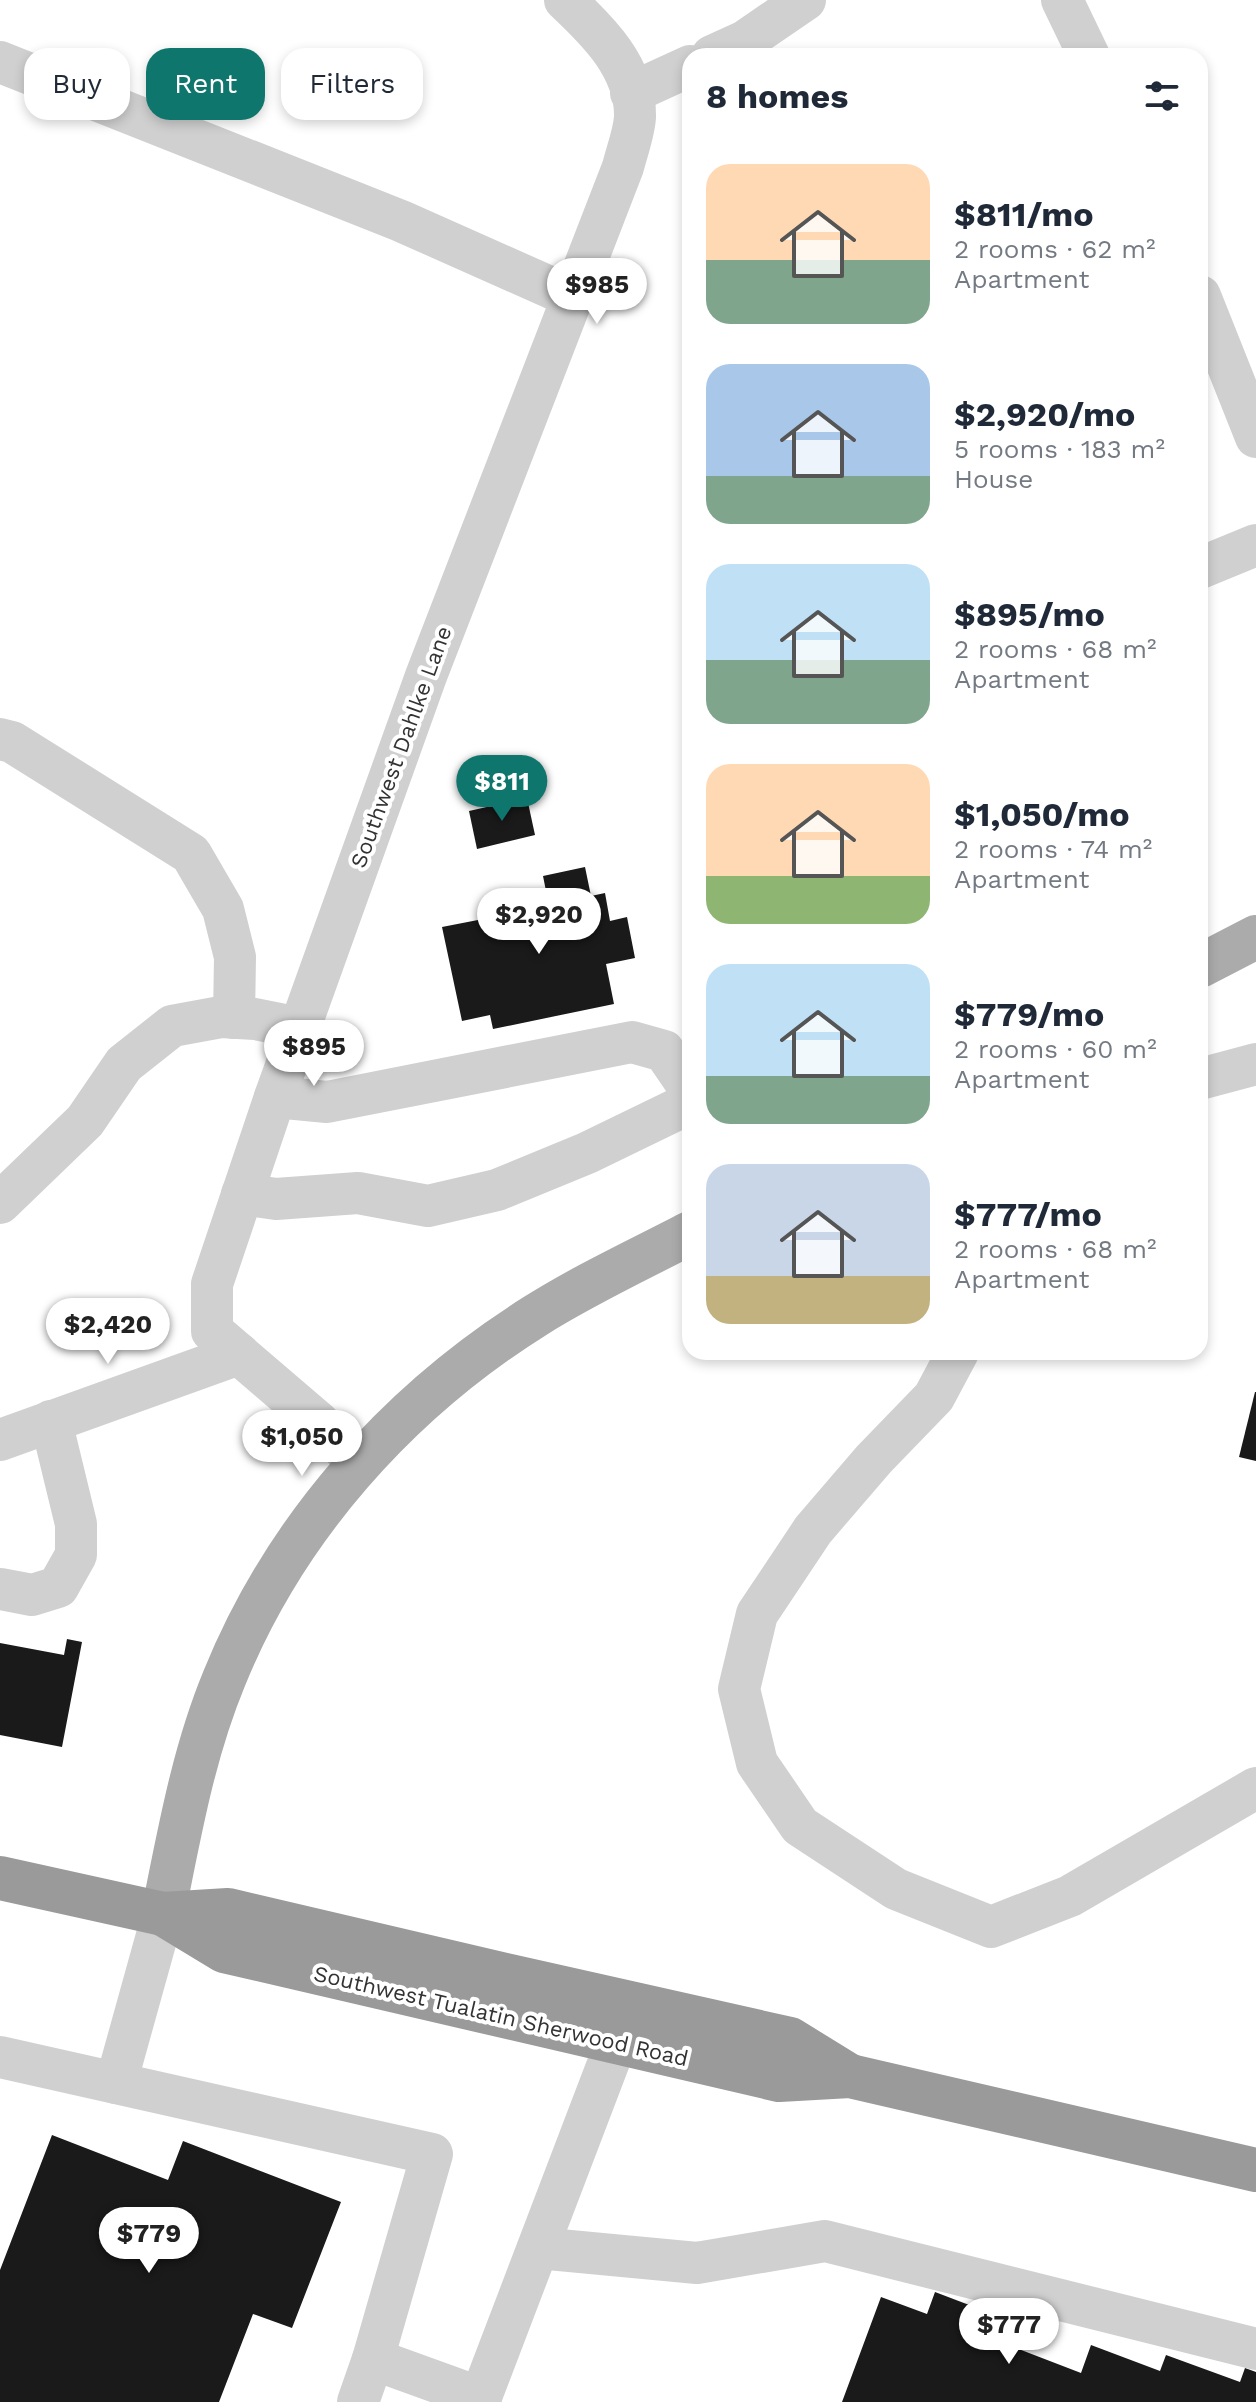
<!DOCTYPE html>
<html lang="en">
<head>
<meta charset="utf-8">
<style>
  :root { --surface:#fff; --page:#f6f6f7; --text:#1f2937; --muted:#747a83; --accent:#0f766e }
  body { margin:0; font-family:"Work Sans",sans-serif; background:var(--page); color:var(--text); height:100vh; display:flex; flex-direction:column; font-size:30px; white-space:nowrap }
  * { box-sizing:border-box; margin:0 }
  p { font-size:26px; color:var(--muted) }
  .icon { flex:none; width:44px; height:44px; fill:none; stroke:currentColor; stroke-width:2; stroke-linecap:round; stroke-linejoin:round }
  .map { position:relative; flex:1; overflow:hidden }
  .drawer { position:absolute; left:682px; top:48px; width:526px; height:1312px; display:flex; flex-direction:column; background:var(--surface); border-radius:24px; box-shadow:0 4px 12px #0003 }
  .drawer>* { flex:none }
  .banner { position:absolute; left:24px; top:48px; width:538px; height:72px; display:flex; gap:16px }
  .price { position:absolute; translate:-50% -68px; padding:0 18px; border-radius:28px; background:#fff; color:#222; font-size:26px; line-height:52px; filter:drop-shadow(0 2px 4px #0008) }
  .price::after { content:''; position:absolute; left:50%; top:48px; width:24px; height:18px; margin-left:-12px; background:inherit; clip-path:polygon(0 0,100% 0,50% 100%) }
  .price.active { background:var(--accent); color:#fff }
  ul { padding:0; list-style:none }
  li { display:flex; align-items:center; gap:24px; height:200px; padding:0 24px }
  li span { display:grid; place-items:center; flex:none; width:224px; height:160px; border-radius:24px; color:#555 }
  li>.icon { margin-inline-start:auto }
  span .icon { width:96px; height:96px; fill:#fffc; stroke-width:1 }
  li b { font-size:34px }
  h2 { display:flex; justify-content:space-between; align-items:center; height:96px; padding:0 24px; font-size:34px }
  .tag { padding:0 28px; border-radius:24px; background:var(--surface); box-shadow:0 4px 12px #0003; font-size:28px; line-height:72px }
  .tag.active { background:var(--accent); color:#fff }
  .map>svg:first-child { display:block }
  .building { fill:#1a1a1a }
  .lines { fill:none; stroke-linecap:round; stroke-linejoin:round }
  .minor { stroke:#d0d0d0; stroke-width:42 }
  .major { stroke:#ababab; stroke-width:44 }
  .highway { stroke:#9a9a9a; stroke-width:44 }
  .labels { text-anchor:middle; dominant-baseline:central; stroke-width:8; stroke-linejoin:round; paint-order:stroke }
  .street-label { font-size:22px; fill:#333; stroke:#fff }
</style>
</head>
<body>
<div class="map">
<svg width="1256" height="2402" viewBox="0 0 1256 2402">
  <rect width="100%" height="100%" fill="#fff"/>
  <g class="building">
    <polygon points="527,798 535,835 477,849 469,811"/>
    <polygon points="585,867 591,896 605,893 610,921 627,917 635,958 606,964 614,1004 493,1029 490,1015 462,1021 442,927 549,906 543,876"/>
    <polygon points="1255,1392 1256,1392 1256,1461 1239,1457"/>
    <polygon points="67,1639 82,1642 62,1747 0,1735 0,1643 64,1655"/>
    <polygon points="52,2135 168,2180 183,2141 341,2202 292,2328 253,2314 219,2402 0,2402 0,2270"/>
    <polygon points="935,2292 1006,2319 998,2341 1081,2373 1091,2345 1160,2371 1166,2355 1240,2382 1245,2368 1256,2372 1256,2402 842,2402 881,2297 927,2314"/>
  </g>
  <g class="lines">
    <g class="minor">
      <polyline points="1062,0 1089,56"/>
      <polyline points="712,56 745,41 805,0"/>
      <polyline points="0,62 401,221 572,297"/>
      <polyline points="631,93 690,66"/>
      <polyline points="1200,296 1256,437"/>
      <polyline points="1200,568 1256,545"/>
      <polyline points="0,739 12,742 191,854 223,909 235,957 234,1018"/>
      <polyline points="1200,1079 1256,1064"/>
      <polyline points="275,1097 327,1102 632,1042 664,1051 690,1089"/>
      <polyline points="242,1194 276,1199 358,1193 428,1206 497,1190 587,1153 690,1103"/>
      <polyline points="0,1203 85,1121 124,1064 172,1026 221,1017 255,1019 300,1028"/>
      <polyline points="958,1352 934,1397 874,1459 813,1530 757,1614 739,1689 757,1763 800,1826 896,1889 991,1927 1070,1896 1256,1788"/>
      <polyline points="0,1440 239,1354"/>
      <path d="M 359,1464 L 318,1422 L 212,1331 L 212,1284 L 275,1097 L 426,676 L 623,167 C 627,151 634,133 635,117 C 636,68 598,31 565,0"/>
      <polyline points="0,1589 32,1595 58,1587 76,1555 76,1524 51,1421"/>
      <polyline points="0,2057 432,2154 373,2359"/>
      <polyline points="116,2083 163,1914"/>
      <polyline points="538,2248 697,2263 825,2241 1256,2349"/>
      <polyline points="358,2402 373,2359 481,2398"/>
      <polyline points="479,2402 616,2043"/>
    </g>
    <g class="major">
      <polyline points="1200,966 1256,937"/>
      <path d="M 163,1914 C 179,1835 193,1754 224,1679 C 285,1528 398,1402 535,1316 C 584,1285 638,1260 690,1233"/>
    </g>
    <g class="highway">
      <polyline points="0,1878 163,1914 228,1910 505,1975 790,2039 850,2076"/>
      <polyline points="163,1914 224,1951 779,2080 850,2076 1256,2170"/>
    </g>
  </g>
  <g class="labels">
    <g class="street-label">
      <text transform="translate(401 747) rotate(-70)">Southwest Dahlke Lane</text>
      <text transform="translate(501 2016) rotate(13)">Southwest Tualatin Sherwood Road</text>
    </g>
  </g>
</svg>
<b class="price" style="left:597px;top:326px">$985</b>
<b class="price active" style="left:502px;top:823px">$811</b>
<b class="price" style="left:539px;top:956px">$2,920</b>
<b class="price" style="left:314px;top:1088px">$895</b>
<b class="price" style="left:108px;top:1366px">$2,420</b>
<b class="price" style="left:302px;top:1478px">$1,050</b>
<b class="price" style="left:149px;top:2275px">$779</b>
<b class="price" style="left:1009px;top:2366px">$777</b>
<div class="banner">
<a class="tag">Buy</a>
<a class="tag active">Rent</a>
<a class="tag">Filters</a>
</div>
<section class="drawer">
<h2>8 homes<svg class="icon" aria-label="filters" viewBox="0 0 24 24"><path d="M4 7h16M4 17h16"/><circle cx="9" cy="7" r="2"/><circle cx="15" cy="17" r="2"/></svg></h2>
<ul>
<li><span style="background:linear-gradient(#ffd9b3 60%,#7fa58c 0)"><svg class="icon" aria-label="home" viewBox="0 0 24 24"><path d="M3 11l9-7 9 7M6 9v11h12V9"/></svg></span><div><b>$811/mo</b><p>2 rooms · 62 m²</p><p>Apartment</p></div></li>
<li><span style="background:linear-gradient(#a9c7e8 70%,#7fa58c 0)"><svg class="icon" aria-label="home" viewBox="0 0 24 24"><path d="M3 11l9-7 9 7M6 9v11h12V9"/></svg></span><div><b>$2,920/mo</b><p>5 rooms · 183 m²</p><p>House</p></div></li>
<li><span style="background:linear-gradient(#bfe0f5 60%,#7fa58c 0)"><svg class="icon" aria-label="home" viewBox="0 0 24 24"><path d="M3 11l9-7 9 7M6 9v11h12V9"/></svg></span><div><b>$895/mo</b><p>2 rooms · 68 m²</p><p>Apartment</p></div></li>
<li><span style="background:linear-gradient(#ffd9b3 70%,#8fb573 0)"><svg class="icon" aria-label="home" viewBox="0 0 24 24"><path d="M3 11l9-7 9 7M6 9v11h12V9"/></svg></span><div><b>$1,050/mo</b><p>2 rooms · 74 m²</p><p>Apartment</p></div></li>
<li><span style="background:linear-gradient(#bfe0f5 70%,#7fa58c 0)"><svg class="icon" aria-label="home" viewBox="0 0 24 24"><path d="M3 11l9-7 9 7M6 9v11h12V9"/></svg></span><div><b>$779/mo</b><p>2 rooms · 60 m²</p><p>Apartment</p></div></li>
<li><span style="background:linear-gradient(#c9d6e8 70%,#c2b280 0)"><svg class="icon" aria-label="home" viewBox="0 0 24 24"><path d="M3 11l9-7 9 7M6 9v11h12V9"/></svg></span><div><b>$777/mo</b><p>2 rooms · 68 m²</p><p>Apartment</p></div></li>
</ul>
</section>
</div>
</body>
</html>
